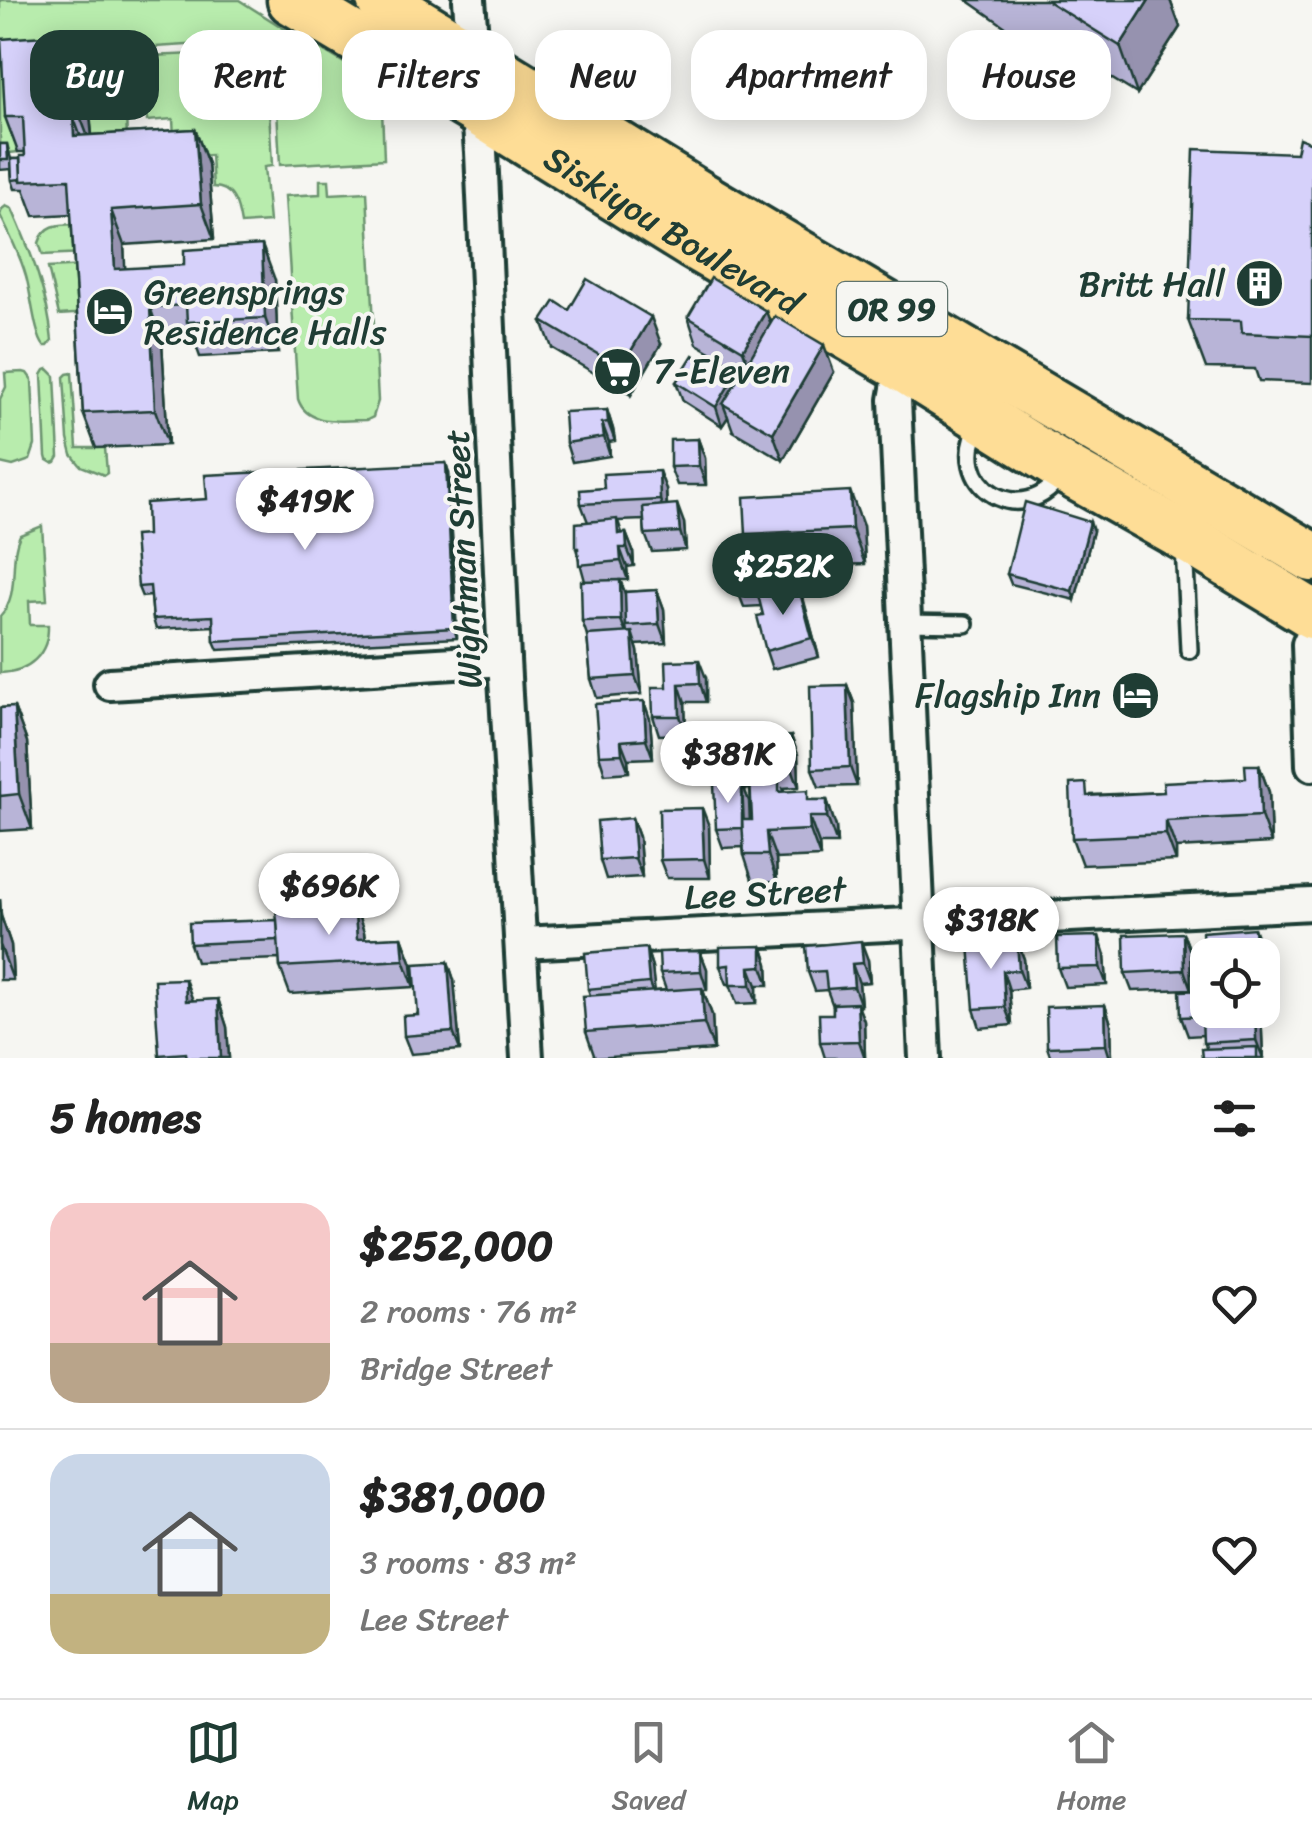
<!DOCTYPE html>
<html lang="en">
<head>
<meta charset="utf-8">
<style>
  :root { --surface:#fff; --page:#f6f6f6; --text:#222; --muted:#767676; --line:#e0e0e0; --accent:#1f3d34 }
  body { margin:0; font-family:Sriracha,sans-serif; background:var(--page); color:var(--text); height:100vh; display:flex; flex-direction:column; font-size:38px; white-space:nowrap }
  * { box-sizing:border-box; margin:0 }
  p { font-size:32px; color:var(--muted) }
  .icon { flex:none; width:55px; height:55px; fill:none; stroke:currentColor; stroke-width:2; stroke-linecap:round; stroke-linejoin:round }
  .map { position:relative; height:1058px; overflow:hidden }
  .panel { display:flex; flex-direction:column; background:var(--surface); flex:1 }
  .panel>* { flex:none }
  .hud { position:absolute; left:30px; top:30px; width:1252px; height:90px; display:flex; gap:20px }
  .controls { position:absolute; left:1190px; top:938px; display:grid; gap:20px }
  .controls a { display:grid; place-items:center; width:90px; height:90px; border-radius:20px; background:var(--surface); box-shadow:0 5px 25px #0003; font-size:50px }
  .price { position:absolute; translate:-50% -85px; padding:0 22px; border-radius:35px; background:#fff; color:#222; font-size:32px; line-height:65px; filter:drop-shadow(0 2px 5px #0008) }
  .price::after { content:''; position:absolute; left:50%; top:60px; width:30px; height:22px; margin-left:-15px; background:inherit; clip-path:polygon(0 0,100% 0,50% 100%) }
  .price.selected { background:var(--accent); color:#fff }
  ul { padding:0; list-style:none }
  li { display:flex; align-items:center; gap:30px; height:250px; padding:0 50px }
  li+li { border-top:2px solid var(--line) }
  li span { display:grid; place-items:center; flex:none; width:280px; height:200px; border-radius:30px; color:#555 }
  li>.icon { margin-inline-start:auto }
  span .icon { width:120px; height:120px; fill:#fffc; stroke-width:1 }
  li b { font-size:42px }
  h2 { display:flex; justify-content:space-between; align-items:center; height:120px; padding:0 50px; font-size:42px }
  .pill { padding:0 35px; border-radius:30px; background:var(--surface); box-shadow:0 5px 25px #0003; font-size:35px; line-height:90px }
  .pill.selected { background:var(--accent); color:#fff }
  .tabs { display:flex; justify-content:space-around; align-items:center; height:140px; border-top:2px solid var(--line); background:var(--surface); font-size:28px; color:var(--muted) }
  .tabs a { display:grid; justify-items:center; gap:5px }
  .tabs .selected { color:var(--accent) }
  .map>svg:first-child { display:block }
  .grass { fill:#b8ecad; stroke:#6c9470; stroke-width:2.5 }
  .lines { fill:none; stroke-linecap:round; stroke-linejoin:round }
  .lane-casing { stroke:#1f3d34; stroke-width:22 }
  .street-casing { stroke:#1f3d34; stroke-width:38 }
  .primary-casing { stroke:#1f3d34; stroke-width:55 }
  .lane { stroke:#f6f6f2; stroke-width:15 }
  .street { stroke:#f6f6f2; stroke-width:30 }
  .primary { stroke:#fedd96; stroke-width:48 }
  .wall { fill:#b8b4d7; stroke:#1f3d34; stroke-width:2.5; fill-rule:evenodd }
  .shaded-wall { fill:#9692af; stroke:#1f3d34; stroke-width:2.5 }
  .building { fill:#d6d1fa; stroke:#1f3d34; stroke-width:2.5 }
  .labels { text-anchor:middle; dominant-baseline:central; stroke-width:8; stroke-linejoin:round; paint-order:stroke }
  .shield { fill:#f6f6f2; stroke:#60746d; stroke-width:2.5 }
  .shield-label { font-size:32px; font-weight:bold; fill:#1f3d34 }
  .street-label { font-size:35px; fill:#1f3d34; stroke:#f6f6f2 }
  .poi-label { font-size:35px; fill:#1f3d34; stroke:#f6f6f2; text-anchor:end }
</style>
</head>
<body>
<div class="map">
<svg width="1312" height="1058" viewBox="0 0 1312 1058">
  <rect width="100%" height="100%" fill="#f6f6f2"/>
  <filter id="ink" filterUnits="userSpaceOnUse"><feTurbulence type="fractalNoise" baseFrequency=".01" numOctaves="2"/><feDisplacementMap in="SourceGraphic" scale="20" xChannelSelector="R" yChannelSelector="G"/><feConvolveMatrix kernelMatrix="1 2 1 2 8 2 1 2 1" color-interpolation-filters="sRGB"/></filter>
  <g filter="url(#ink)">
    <g class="grass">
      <polygon points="0,0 239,0 299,38 43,54 0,60"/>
      <polygon points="319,48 381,85 384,159 280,165 274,51"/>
      <path d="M 266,51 L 272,166 L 264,167 L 269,222 L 241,224 C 238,206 234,187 213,187 L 211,155 L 175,157 L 173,119 L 147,121 L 147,108 L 144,105 L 126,106 L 127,145 L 93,150 L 86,69 L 18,152 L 0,154 L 0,66 L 56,60 Z"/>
      <path d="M 320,180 L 329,180 L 330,194 L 367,192 L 378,401 L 373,417 L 367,420 C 343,420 307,427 298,399 L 285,196 L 320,194 Z"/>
      <path d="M 6,206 L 12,209 C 31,252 48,294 52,341 L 48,346 L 44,346 C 35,336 31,293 26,276 C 20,255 10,235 0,215 L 2,209 Z"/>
      <path d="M 83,224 L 84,253 L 43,255 L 39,243 C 46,221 63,225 83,224 Z"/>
      <polygon points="85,266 88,313 59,315 48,268"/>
      <polygon points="48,369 55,376 59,457 56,462 52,463 47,460 46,456 42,375 45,370"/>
      <polygon points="23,372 27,373 32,380 35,445 30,460 13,466 0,463 0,399 6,387 5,373"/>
      <polygon points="72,373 77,448 105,448 107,473 104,475 81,466 72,455 68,439 64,377 67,374"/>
      <path d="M 42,526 L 47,600 L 29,601 L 30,625 L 48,625 C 49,655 28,672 0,673 L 0,616 C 21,594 8,560 20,535 Z"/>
    </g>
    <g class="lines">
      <defs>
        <g id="lane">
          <path d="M 981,422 C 942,485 1025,535 1063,472"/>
          <polyline points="1184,545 1189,650"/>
          <polyline points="905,623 965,624"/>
        </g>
        <g id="street">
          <polyline points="469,0 481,152 504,660 527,1058"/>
          <polyline points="913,353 899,378 895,400 925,1058"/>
          <polyline points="1312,635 1308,644 1312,765"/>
          <polyline points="110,684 504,660"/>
          <polyline points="521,943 1312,904"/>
        </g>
        <g id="primary">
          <path id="s1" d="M 292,0 L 478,111 L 692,244 L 904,368 L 1065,469 L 1184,536 L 1312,614"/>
          <polyline points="381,0 700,196 1312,557"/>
        </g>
      </defs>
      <use href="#lane" class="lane-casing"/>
      <use href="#street" class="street-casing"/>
      <use href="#primary" class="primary-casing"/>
      <use href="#lane" class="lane"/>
      <use href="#street" class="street"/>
      <use href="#primary" class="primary"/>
    </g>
    <g class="wall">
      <polygon points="967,0 1170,0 1180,27 1137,94 1052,42 1033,46"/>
      <polygon points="86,69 92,135 195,129 208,164 214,239 124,245 125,269 275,280 278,353 200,357 194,340 162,342 168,445 96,448 83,413 71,214 34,216 24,189 15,189 12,180 11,169 0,170 0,144 7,144 11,159 20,159 25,156 25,152 18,152 5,117"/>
      <polygon points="1312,143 1312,383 1259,381 1255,369 1206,368 1188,320 1296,153"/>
      <polygon points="569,310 661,344 631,395 552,348 542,321"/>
      <polygon points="688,317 771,323 834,372 783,460 733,431 728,417 722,426 683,401 676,382 702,361 732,380 734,385 743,371 697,344"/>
      <polygon points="607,410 613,429 615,441 609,442 610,456 572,462 566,443"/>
      <polygon points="698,439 705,458 706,485 677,485 670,467"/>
      <polygon points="446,463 449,473 457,638 218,650 214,641 214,626 156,629 153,619 151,596 142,597 138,587 147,535 207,499"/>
      <polygon points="666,489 667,505 684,523 686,550 652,552 645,534 644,520 618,521 622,533 626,533 633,551 634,566 627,567 628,580 620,580 625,592 657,590 664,609 666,643 636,645 638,651 642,694 597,698 591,679 587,635 582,621 585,581 576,548 588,522 581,504"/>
      <polygon points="863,526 865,564 795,567 819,657 772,669 766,651 763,615 761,606 744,607 737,589 756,562 746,534"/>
      <polygon points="1093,531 1075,600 1011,584 1007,574"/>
      <polygon points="706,678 706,702 685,702 686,734 659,735 653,716 667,687"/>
      <polygon points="847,685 854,703 857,786 819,787 812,769"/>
      <polygon points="14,707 27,742 32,829 0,831 0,708"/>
      <polygon points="650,719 653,758 628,759 629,772 605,774 599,755"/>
      <path d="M 791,736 L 798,755 L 799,787 L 783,788 L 784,791 L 811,800 L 827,800 L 836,827 L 837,844 L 819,844 L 820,857 L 776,859 L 777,882 L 753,883 L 744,855 L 743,847 L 723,848 L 716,829 L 725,783 L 721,772 ZM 750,789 L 752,820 L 749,820 L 749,801 L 744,790 Z"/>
      <polygon points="1259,765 1269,792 1271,843 1176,848 1176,861 1082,865 1072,838 1091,795 1164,792 1246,778"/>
      <polygon points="632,818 639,837 642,877 606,879 600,860"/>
      <polygon points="709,826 710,878 667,878 660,860"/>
      <polygon points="0,899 1,916 11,945 13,980 0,980"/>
      <polygon points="354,904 364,932 365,939 402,937 412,964 414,987 290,994 280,967 280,959 196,962 190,944 277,920"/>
      <polygon points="1183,933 1190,951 1191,989 1132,991 1125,973"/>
      <polygon points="1017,941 1024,959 1026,988 1009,990 1012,1025 980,1028 974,1009"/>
      <polygon points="762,946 768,964 769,985 757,985 757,1003 737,1004 730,984 727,984 720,966"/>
      <polygon points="646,948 652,967 654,991 666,990 660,973 700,951 707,969 707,990 703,990 712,1015 714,1050 595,1058 586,1032 590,995 588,989"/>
      <polygon points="1105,955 1107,985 1065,987 1058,968"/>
      <polygon points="868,960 870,982 859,983 861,1006 858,1006 864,1021 865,1058 825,1058 820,1042 833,1014 833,1006 827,990 815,991 808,972"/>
      <polygon points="448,962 454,980 460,1050 411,1054 404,1036"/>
      <polygon points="218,999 227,1027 229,1058 160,1058 159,1055 193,1001"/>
      <polygon points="1105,1005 1111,1024 1112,1058 1051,1058 1047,1047"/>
      <polygon points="1261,1010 1263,1058 1202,1058 1206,1048 1203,1035 1188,1036 1181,1017"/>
    </g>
    <g class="shaded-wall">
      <polygon points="1149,0 1170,0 1180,27 1137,94 1120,46"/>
      <polygon points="73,34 86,69 93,150 80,116"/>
      <polygon points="73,116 86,151 74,136"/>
      <polygon points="195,129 208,164 214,239 201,204"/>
      <polygon points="111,210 124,245 127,304 115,269"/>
      <polygon points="262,245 275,280 278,353 265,318"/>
      <polygon points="150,307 162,342 168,445 155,410"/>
      <polygon points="766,311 776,338 753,377 743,350"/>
      <polygon points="651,317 661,344 631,395 621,368"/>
      <polygon points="824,345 834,372 783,460 773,433"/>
      <polygon points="723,366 729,384 732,380 739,398 723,404 728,417 722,426 716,407 719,371"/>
      <polygon points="607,410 613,429 615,441 608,422"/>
      <polygon points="602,423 609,442 610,456 604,437"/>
      <polygon points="698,439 705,458 706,485 699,466"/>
      <polygon points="446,463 449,473 457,638 454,628"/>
      <polygon points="659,471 666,489 667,519 660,500"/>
      <polygon points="850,491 863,526 865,564 852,529"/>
      <polygon points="677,504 684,523 686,550 680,532"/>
      <polygon points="1090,522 1093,531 1075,600 1072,591"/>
      <polygon points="626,533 633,551 634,566 627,548"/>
      <polygon points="620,548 627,567 628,580 621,561"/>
      <polygon points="792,560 799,578 800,588 819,657 794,585"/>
      <polygon points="620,580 627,599 626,626 628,639 621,620"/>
      <polygon points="657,590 664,609 666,643 659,624"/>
      <polygon points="632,632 638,651 642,694 635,676"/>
      <polygon points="699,660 706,678 706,702 700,683"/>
      <polygon points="679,684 685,702 686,734 680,716"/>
      <polygon points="847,685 854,703 857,786 850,767"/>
      <polygon points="644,701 650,719 653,758 646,739"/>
      <polygon points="14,707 27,742 32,829 19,794"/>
      <polygon points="791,736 798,755 799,787 792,768"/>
      <polygon points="621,741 628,759 629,772 622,754"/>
      <polygon points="1259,765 1269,792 1271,843 1261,816"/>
      <polygon points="742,783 749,801 751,846 744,828"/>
      <polygon points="827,800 836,827 837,844 827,817"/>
      <polygon points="702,808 709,826 710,878 704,859"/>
      <polygon points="809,817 819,844 820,857 810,830"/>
      <polygon points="632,818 639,837 642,877 635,858"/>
      <polygon points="1166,821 1176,848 1176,861 1166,834"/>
      <polygon points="766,832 776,859 777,882 768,855"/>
      <polygon points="0,899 1,916 11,945 13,980 0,945"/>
      <polygon points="354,904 364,932 366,962 357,939"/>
      <polygon points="1254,928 1261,947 1261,955 1256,955"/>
      <polygon points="1183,933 1190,951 1191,989 1184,970"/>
      <polygon points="1099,936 1105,955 1107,985 1100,967"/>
      <polygon points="402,937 412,964 414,987 404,960"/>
      <polygon points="861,941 868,960 870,982 863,963"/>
      <polygon points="1017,941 1024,959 1026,988 1019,970"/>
      <polygon points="762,946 768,964 769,985 762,966"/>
      <polygon points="646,948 652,967 656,1002 649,983"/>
      <polygon points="700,951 707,969 707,990 701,971"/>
      <polygon points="448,962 454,980 460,1050 453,1032"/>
      <polygon points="852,964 859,983 861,1006 854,987"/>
      <polygon points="750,967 757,985 757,1003 751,985"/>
      <polygon points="1003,971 1009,990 1012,1025 1005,1007"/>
      <polygon points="185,979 195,1006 186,1001"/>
      <polygon points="702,988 712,1015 714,1050 704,1023"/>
      <polygon points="218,999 227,1027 229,1058 221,1058"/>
      <polygon points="857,1003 864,1021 865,1058 859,1041"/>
      <polygon points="1105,1005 1111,1024 1112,1058 1110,1058 1106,1045"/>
      <polygon points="1255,1010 1261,1010 1263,1058 1256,1040"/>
    </g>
    <g class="building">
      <polygon points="1046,0 1149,0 1120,46"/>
      <polygon points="73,34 80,116 73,116 74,136 195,129 201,204 111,210 115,269 184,265 184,250 262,245 265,318 187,322 186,305 150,307 155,410 83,413 69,179 21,181 20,156 25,156 23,117 5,117 1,39"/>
      <polygon points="1299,138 1312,143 1312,336 1242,333 1241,321 1188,320 1194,149 1296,153"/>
      <polygon points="0,144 7,144 8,160 0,160"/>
      <polygon points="11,159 20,159 21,179 12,180"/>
      <polygon points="711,278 766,311 743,350 688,317"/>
      <polygon points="587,279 651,317 621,368 542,321 555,301 569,310"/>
      <polygon points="775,316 824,345 773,433 723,404"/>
      <polygon points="693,355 702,361 704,355 723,366 719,371 732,380 716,407 676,382"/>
      <polygon points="607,410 608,422 602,423 604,437 566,443 564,412"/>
      <polygon points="698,439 699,466 670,467 670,440"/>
      <polygon points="446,463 454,628 214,641 213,616 153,619 150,586 138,587 134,536 147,535 146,503 207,499 205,475"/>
      <polygon points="659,471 660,500 581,504 580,490 604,488 603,474"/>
      <polygon points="850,491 852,529 746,534 744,497"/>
      <polygon points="1025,502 1090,522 1072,591 1007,574"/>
      <polygon points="677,504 680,532 645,534 643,507"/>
      <polygon points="617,519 618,534 626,533 627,548 620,548 621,561 579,565 578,548 576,548 576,523"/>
      <polygon points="792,560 794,585 737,589 735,564"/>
      <polygon points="620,580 621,620 582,621 581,581"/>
      <polygon points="798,585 812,638 766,651 757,616 763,615 758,595"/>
      <polygon points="657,590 659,624 626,626 625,592"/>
      <polygon points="632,632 635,676 591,679 587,635"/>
      <polygon points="699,660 700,683 679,684 680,716 653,716 652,687 667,687 666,661"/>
      <polygon points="847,685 850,767 812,769 810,686"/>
      <polygon points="644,701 646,739 621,741 622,754 599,755 595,704"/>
      <polygon points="14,707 19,794 0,796 0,708"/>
      <polygon points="791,736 792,768 721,772 719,739"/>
      <polygon points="1245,765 1259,765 1261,816 1166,821 1166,834 1072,838 1070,784 1086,783 1087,796 1164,792 1163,782 1246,778"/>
      <polygon points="779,777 779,792 808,790 808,800 827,800 827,817 809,817 810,830 766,832 768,855 744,855 742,820 752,820 750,778"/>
      <polygon points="742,783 742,828 716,829 714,784"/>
      <polygon points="702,808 704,859 660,860 659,809"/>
      <polygon points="632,818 635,858 600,860 597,821"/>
      <polygon points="354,904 357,939 402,937 404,960 280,967 276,909"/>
      <polygon points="277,920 278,940 190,944 189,923"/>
      <polygon points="1254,928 1256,955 1208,955 1208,979 1205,979 1202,932"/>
      <polygon points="1183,933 1184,970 1125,973 1124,935"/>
      <polygon points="1099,936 1100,967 1058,968 1057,937"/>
      <polygon points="861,941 863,963 852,964 854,987 827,989 825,971 808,972 806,946"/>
      <polygon points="1017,941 1019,970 1003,971 1005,1007 974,1009 969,944"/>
      <polygon points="762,946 762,966 750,967 751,985 730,985 729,965 720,966 720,947"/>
      <polygon points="646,948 649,983 588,989 585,953"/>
      <polygon points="700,951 701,971 660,973 659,952"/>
      <polygon points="448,962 453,1032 404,1036 403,1016 418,1015 414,964"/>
      <polygon points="185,979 186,1001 218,999 221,1058 187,1058 186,1053 159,1055 154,980"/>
      <polygon points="702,988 704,1023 586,1032 583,996"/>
      <polygon points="1208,990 1208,1010 1255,1010 1256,1040 1203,1043 1202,1016 1181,1017 1180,991"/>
      <polygon points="857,1003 859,1041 820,1042 819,1014 833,1014 833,1004"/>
      <polygon points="1105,1005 1106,1045 1047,1047 1046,1007"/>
      <polygon points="1257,1047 1257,1058 1202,1058 1201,1049"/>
    </g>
  </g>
  <defs>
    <symbol id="building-disc" viewBox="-11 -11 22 22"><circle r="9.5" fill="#1f3d34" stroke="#f6f6f2"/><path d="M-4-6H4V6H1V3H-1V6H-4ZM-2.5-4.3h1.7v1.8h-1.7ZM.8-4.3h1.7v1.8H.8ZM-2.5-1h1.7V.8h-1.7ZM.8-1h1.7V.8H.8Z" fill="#fff"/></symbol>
    <symbol id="hotel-disc" viewBox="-11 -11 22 22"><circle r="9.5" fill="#1f3d34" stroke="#f6f6f2"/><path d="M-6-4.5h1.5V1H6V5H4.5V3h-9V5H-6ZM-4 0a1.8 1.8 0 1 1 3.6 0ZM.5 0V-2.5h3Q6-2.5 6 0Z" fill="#fff"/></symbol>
    <symbol id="supermarket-disc" viewBox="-11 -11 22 22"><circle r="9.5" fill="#1f3d34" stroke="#f6f6f2"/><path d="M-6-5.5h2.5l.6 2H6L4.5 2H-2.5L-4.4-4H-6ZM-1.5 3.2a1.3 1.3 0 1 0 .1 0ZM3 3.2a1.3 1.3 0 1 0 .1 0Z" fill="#fff"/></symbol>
  </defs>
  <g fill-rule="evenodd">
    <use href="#building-disc" x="1232" y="256" width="55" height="55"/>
    <use href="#hotel-disc" x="82" y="284" width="55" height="55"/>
    <use href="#supermarket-disc" x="590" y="344" width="55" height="55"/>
    <use href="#hotel-disc" x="1108" y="668" width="55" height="55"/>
  </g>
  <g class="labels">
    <rect class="shield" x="837" y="282" width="110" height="54" rx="8"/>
    <g class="shield-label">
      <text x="892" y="309">OR 99</text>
    </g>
    <g class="street-label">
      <text stroke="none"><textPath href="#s1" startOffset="445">Siskiyou Boulevard</textPath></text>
      <text transform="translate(463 559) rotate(-93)">Wightman Street</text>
      <text transform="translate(765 893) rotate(-3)">Lee Street</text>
    </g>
    <g class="poi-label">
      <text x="1225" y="284">Britt Hall</text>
      <text x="144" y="292" text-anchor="start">Greensprings<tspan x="144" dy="40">Residence Halls</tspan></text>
      <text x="653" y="371" text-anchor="start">7-Eleven</text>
      <text x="1101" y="695">Flagship Inn</text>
    </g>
  </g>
</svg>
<div class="controls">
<a><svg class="icon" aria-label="locate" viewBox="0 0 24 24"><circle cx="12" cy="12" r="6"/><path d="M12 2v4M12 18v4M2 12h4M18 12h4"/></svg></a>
</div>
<b class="price" style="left:305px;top:553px">$419K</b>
<b class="price selected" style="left:783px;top:618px">$252K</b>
<b class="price" style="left:728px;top:806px">$381K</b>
<b class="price" style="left:329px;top:938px">$696K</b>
<b class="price" style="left:991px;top:972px">$318K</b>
<div class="hud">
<a class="pill selected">Buy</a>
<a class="pill">Rent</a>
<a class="pill">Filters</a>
<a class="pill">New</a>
<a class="pill">Apartment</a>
<a class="pill">House</a>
</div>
</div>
<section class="panel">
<h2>5 homes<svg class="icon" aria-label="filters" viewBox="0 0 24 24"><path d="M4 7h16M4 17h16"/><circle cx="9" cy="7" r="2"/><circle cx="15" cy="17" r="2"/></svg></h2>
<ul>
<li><span style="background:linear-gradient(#f6c9c9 70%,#b9a48a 0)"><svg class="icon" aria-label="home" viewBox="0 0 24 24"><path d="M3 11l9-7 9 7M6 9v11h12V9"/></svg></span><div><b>$252,000</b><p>2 rooms · 76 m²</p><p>Bridge Street</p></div><svg class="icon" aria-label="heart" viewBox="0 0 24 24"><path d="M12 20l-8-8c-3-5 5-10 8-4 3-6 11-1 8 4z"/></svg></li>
<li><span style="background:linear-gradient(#c9d6e8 70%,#c2b280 0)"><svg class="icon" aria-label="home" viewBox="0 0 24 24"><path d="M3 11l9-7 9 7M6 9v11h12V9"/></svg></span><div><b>$381,000</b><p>3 rooms · 83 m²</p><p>Lee Street</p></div><svg class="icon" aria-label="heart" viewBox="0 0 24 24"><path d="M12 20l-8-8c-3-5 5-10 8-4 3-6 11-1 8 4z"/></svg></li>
</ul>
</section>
<nav class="tabs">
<a class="selected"><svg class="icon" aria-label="map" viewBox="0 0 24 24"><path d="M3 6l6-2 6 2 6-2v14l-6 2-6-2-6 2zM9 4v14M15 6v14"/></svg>Map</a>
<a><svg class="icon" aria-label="saved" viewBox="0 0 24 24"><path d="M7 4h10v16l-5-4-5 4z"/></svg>Saved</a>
<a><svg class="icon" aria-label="home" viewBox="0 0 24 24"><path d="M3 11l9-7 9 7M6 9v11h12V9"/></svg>Home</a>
</nav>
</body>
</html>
